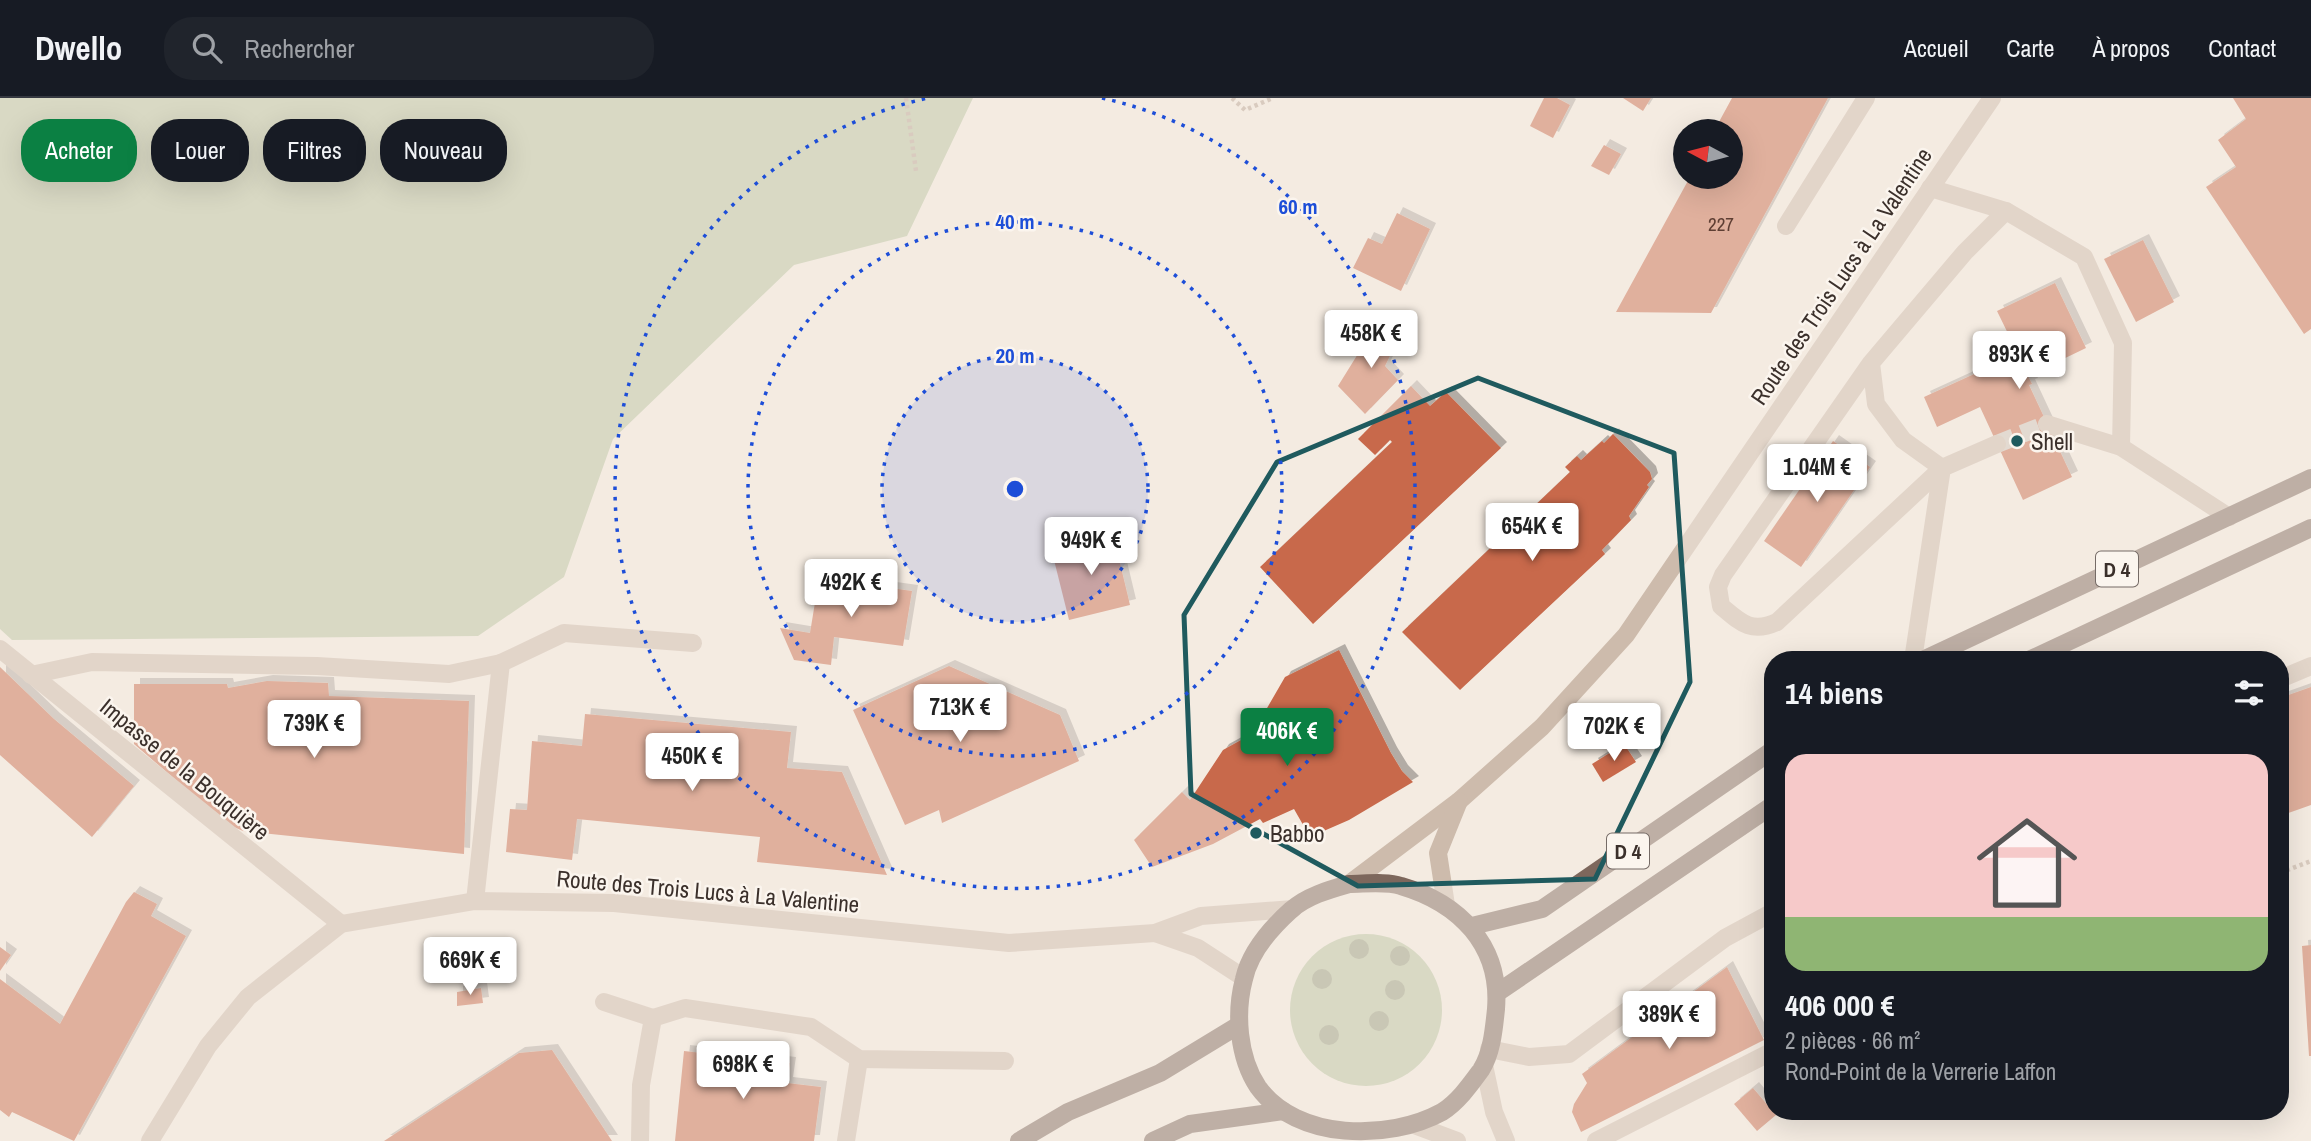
<!DOCTYPE html>
<html lang="fr">
<head>
<meta charset="utf-8">
<style>
  :root { --surface:#171b24; --page:#20242c; --text:#f1f3f6; --muted:#9ea1a6; --line:#363941; --accent:#0b8043 }
  body { margin:0; font-family:"Archivo Narrow",sans-serif; background:var(--page); color:var(--text); height:100vh; display:flex; flex-direction:column; font-size:26px; white-space:nowrap }
  * { box-sizing:border-box; margin:0 }
  p { font-size:23px; color:var(--muted) }
  .icon { flex:none; width:38px; height:38px; fill:none; stroke:currentColor; stroke-width:2; stroke-linecap:round; stroke-linejoin:round }
  .map { position:relative; flex:1; overflow:hidden }
  .details { position:absolute; left:1764px; top:553px; width:525px; height:469px; display:flex; flex-direction:column; background:var(--surface); border-radius:28px; box-shadow:0 7px 28px #0002 }
  .details>* { flex:none }
  .guide { position:absolute; left:21px; top:21px; width:665px; height:63px; display:flex; gap:14px }
  .needle { width:46px; rotate:277deg }
  .fabs { position:absolute; left:1673px; top:21px; display:grid; gap:14px }
  .fabs a { display:grid; place-items:center; width:70px; height:70px; border-radius:50%; background:var(--surface); box-shadow:0 7px 28px #0002; font-size:35px }
  .price { position:absolute; translate:-50% -60px; padding:0 16px; border-radius:7px; background:#fff; color:#222; font-size:23px; line-height:46px; filter:drop-shadow(0 2px 4px #0008) }
  .price::after { content:''; position:absolute; left:50%; top:42px; width:21px; height:16px; margin-left:-10px; background:inherit; clip-path:polygon(0 0,100% 0,50% 100%) }
  .price.active { background:var(--accent); color:#fff }
  ul { padding:0; list-style:none }
  li { display:grid; align-content:center; gap:14px; height:371px; padding:0 21px }
  li+li { border-top:2px solid var(--line) }
  li span { display:grid; place-items:center; height:217px; border-radius:21px; color:#555 }
  li>.icon { margin-inline-start:auto }
  span .icon { width:126px; height:126px; fill:#fffc; stroke-width:1 }
  li b { font-size:30px }
  h2 { display:flex; justify-content:space-between; align-items:center; height:84px; padding:0 21px; font-size:30px }
  .chip { padding:0 24px; border-radius:28px; background:var(--surface); box-shadow:0 7px 28px #0002; font-size:24px; line-height:63px }
  .chip.active { background:var(--accent); color:#fff }
  header { display:flex; align-items:center; gap:42px; box-sizing:border-box; height:98px; padding:0 35px; background:var(--surface); border-bottom:2px solid var(--line) }
  header strong { font-size:33px }
  nav { display:flex; gap:38px; margin-inline-start:auto; font-size:24px }
  .search { width:490px; height:63px; background:var(--page); display:flex; align-items:center; gap:18px; box-sizing:border-box; padding:0 24px; border-radius:28px; color:var(--muted); font-size:26px }
  .map>svg:first-child { display:block }
  .green { fill:#b8c4a0 }
  .building { fill:#c8694b; filter:url(#shadow) }
  .lines { fill:none; stroke-linecap:round; stroke-linejoin:round }
  .minor-tunnel { stroke:#cfc6bd; stroke-width:18; stroke-dasharray:18 9; stroke-linecap:butt }
  .path { stroke:#b9a596; stroke-width:4.5; stroke-dasharray:3.5 3.5; stroke-linecap:butt }
  .minor { stroke:#cdbbac; stroke-width:18 }
  .major { stroke:#7d675c; stroke-width:18 }
  .tree { fill:#969b7f }
  .marked { fill:none; stroke:#1f5a5e; stroke-width:5; stroke-linejoin:round }
  .ring { fill:none; stroke:#1d4ed8; stroke-width:3.5; stroke-dasharray:3.5 7 }
  .poi-dot { fill:#1f5a5e; stroke:#fbf5ee; stroke-width:2.5 }
  .labels { text-anchor:middle; dominant-baseline:central; stroke-width:5; stroke-linejoin:round; paint-order:stroke }
  .number-label { font-size:19px; fill:#5e3e33 }
  .shield { fill:#fbf5ee; stroke:#756b66; stroke-width:2 }
  .shield-label { font-size:21px; font-weight:bold; fill:#3b302b }
  .street-label { font-size:23px; fill:#3b302b; stroke:#fbf5ee }
  .poi-label { font-size:23px; fill:#3b302b; stroke:#fbf5ee; text-anchor:start }
  .centre { fill:#1d4ed8; stroke:#fbf5ee; stroke-width:3.5 }
  .ring-label { font-size:21px; text-anchor:middle; font-weight:bold; fill:#1d4ed8; stroke:#fbf5ee; stroke-width:5; stroke-linejoin:round; paint-order:stroke }
</style>
</head>
<body>
<header>
<strong>Dwello</strong>
<div class="search"><svg class="icon" aria-label="search" viewBox="0 0 24 24"><circle cx="10" cy="10" r="6"/><path d="M15 15l6 6"/></svg>Rechercher</div>
<nav><a>Accueil</a><a>Carte</a><a>À propos</a><a>Contact</a></nav>
</header>
<div class="map">
<svg width="2311" height="1043" viewBox="0 0 2311 1043">
  <defs>
    <filter id="shadow"><feDropShadow dx="6" dy="-6" stdDeviation="0" flood-color="#0004"/></filter>
  </defs>
  <rect width="100%" height="100%" fill="#f4ebe1"/>
  <g class="green">
    <polygon points="0,0 973,0 907,138 794,167 613,341 564,479 478,538 12,542 0,531"/>
    <circle cx="1366" cy="912" r="76"/>
  </g>
  <g class="building">
    <polygon points="1544,0 1557,0 1570,7 1553,40 1530,28"/>
    <polygon points="1623,0 1651,0 1643,13"/>
    <polygon points="1732,0 1828,0 1711,215 1616,214 1690,79 1731,79 1731,33 1714,33"/>
    <polygon points="2233,0 2311,0 2311,231 2304,236 2206,89 2236,69 2218,42 2246,21"/>
    <polygon points="1604,47 1621,56 1609,77 1591,68"/>
    <polygon points="1397,115 1430,131 1401,193 1353,170 1368,140 1382,146"/>
    <polygon points="2143,142 2174,204 2136,224 2104,161"/>
    <polygon points="2055,185 2086,250 2028,278 2032,286 2029,287 2072,379 2023,402 1980,309 1937,329 1924,299 2018,256 1997,213"/>
    <polygon points="1374,230 1403,231 1385,268 1398,282 1365,316 1338,288"/>
    <polygon points="1411,288 1430,308 1446,294 1501,350 1313,526 1260,469 1392,344 1390,342 1375,357 1358,341"/>
    <polygon points="1613,336 1650,374 1652,381 1647,387 1649,389 1629,418 1631,422 1602,452 1605,456 1460,592 1402,534 1570,374 1565,369 1577,358 1581,362 1602,343 1604,345"/>
    <polygon points="1833,343 1870,369 1801,469 1764,443"/>
    <polygon points="1113,436 1130,507 1069,522 1051,450"/>
    <polygon points="819,480 912,493 903,548 834,539 831,567 794,562 780,530 810,535"/>
    <polygon points="1339,552 1391,655 1402,673 1413,684 1349,722 1310,739 1294,711 1263,725 1260,721 1213,746 1152,769 1134,742 1182,694 1190,702 1223,652 1252,636 1285,579"/>
    <polygon points="949,568 1060,617 1079,663 942,725 939,712 905,727 853,612"/>
    <polygon points="0,569 54,621 134,688 92,739 0,657"/>
    <polygon points="267,583 328,585 329,598 469,603 464,756 243,733 227,726 134,646 134,586 227,586 228,590"/>
    <polygon points="2311,589 2311,707 2280,718 2280,600"/>
    <polygon points="585,616 791,634 787,670 842,674 887,777 757,764 760,739 577,721 572,762 506,754 510,711 527,712 532,643 582,648"/>
    <polygon points="1624,646 1636,664 1603,684 1592,666"/>
    <polygon points="134,794 157,806 151,818 186,838 74,1043 12,1014 9,1019 0,1012 0,881 60,926 126,804"/>
    <polygon points="2311,847 2311,958 2309,958 2302,848"/>
    <polygon points="0,849 11,857 0,873"/>
    <polygon points="1727,869 1764,942 1581,1034 1572,1014 1574,1006 1587,985 1582,976"/>
    <polygon points="481,890 483,905 457,908 457,894"/>
    <polygon points="552,952 612,1043 384,1043 519,955"/>
    <polygon points="684,953 790,965 787,985 821,989 814,1043 675,1043"/>
    <polygon points="1753,990 1776,1017 1757,1033 1734,1006"/>
  </g>
  <g class="lines">
    <polyline class="minor-tunnel" points="1997,346 2047,326"/>
    <g class="path">
      <polyline points="906,0 916,73"/>
      <polyline points="1232,0 1245,12 1273,0"/>
      <polyline points="2280,775 2311,763"/>
    </g>
    <g class="minor">
      <polyline points="1930,90 2006,113 2084,159 2123,245 2121,349"/>
      <polyline points="1786,128 1866,0"/>
      <path d="M 1871,265 L 1876,306 L 1903,342 L 1942,370 L 1777,524 C 1751,536 1740,524 1721,508 L 1718,489 L 1723,477 L 1871,265 L 1965,154 L 2006,113"/>
      <polyline points="2047,326 2121,349 2229,419"/>
      <polyline points="0,551 341,826"/>
      <polyline points="1913,562 1942,370 1997,346"/>
      <polyline points="31,577 92,564 317,568 449,576 501,565"/>
      <polyline points="2280,581 2311,568"/>
      <polyline points="1349,786 1459,703 1542,629 1626,537 1992,0"/>
      <polyline points="475,803 501,565 564,535 693,545"/>
      <polyline points="1446,807 1438,755 1459,703"/>
      <polyline points="1155,835 1198,850 1244,880"/>
      <polyline points="604,904 653,920"/>
      <polyline points="1489,951 1529,959 1569,956 1725,840 1773,814"/>
      <polyline points="1484,967 1494,1014 1506,1043"/>
      <polyline points="1417,1028 1457,1043"/>
      <polyline points="150,1043 208,948 248,899 341,826 475,803 614,805 1009,845 1155,835 1201,818 1293,811"/>
      <polyline points="640,1043 641,987 653,920 685,910 811,929 859,961 1005,963"/>
      <polyline points="846,1043 859,961"/>
      <polyline points="1596,1043 1773,953"/>
    </g>
    <g class="major">
      <polyline points="1923,562 2311,380"/>
      <polyline points="2029,562 2311,430"/>
      <path d="M 1349,786 C 1365,786 1386,783 1401,788 C 1459,805 1501,847 1496,911 C 1494,930 1492,955 1481,972 C 1470,987 1458,1004 1442,1014 C 1389,1043 1297,1043 1258,989 C 1238,959 1235,915 1244,881 C 1250,854 1271,830 1291,812 C 1307,798 1328,792 1349,786 Z"/>
      <polyline points="1472,828 1542,811 1773,652"/>
      <polyline points="1497,895 1773,707"/>
      <polyline points="1019,1043 1068,1014 1160,975 1239,927"/>
      <polyline points="1153,1043 1190,1026 1283,1013"/>
    </g>
  </g>
  <g class="tree">
    <circle cx="1359" cy="851" r="10"/>
    <circle cx="1400" cy="858" r="10"/>
    <circle cx="1322" cy="881" r="10"/>
    <circle cx="1395" cy="892" r="10"/>
    <circle cx="1379" cy="923" r="10"/>
    <circle cx="1329" cy="937" r="10"/>
  </g>
  <path d="M0 0H2311V1043H0ZM 1478,280 L 1674,355 L 1690,584 L 1595,781 L 1358,788 L 1191,696 L 1184,517 L 1277,364 Z" fill="#f4ebe1" fill-opacity=".55" fill-rule="evenodd"/>
  <path class="marked" d="M 1478,280 L 1674,355 L 1690,584 L 1595,781 L 1358,788 L 1191,696 L 1184,517 L 1277,364 Z"/>
  <circle cx="1015" cy="391" r="133" fill="#1d4ed8" fill-opacity=".12"/>
  <g class="ring">
    <circle cx="1015" cy="391" r="133"/>
    <circle cx="1015" cy="391" r="267"/>
    <path d="M1102 0A400 400 0 1 1 928 0"/>
  </g>
  <g class="poi-dot">
    <circle cx="2017" cy="343" r="7"/>
    <circle cx="1256" cy="735" r="7"/>
  </g>
  <g class="labels">
    <g class="number-label">
      <text x="1721" y="126">227</text>
    </g>
    <g class="shield">
      <rect x="2096" y="453.5" width="42" height="35" rx="5"/>
      <rect x="1607" y="735.5" width="42" height="35" rx="5"/>
    </g>
    <g class="shield-label">
      <text x="2117" y="471">D 4</text>
      <text x="1628" y="753">D 4</text>
    </g>
    <g class="street-label">
      <text transform="translate(1841 178) rotate(-56)">Route des Trois Lucs à La Valentine</text>
      <text transform="translate(185 671) rotate(39)">Impasse de la Bouquière</text>
      <text transform="translate(708 793) rotate(5)">Route des Trois Lucs à La Valentine</text>
    </g>
    <g class="poi-label">
      <text x="2031" y="343">Shell</text>
      <text x="1270" y="735">Babbo</text>
    </g>
  </g>
  <circle cx="1015" cy="391" r="10" class="centre"/>
  <g class="ring-label">
    <text x="1298" y="116">60 m</text>
    <text x="1015" y="131">40 m</text>
    <text x="1015" y="265">20 m</text>
  </g>
</svg>
<div class="fabs">
<a><svg class="needle" viewBox="-14 -14 28 28"><path d="M0-13l5 13h-10z" fill="#e53935"/><path d="M0 13l5-13h-10z" fill="#9ea1a6"/></svg></a>
</div>
<b class="price" style="left:1371px;top:272px">458K €</b>
<b class="price" style="left:2019px;top:293px">893K €</b>
<b class="price" style="left:1817px;top:406px">1.04M €</b>
<b class="price" style="left:1532px;top:465px">654K €</b>
<b class="price" style="left:1091px;top:479px">949K €</b>
<b class="price" style="left:851px;top:521px">492K €</b>
<b class="price" style="left:960px;top:646px">713K €</b>
<b class="price" style="left:314px;top:662px">739K €</b>
<b class="price" style="left:1614px;top:665px">702K €</b>
<b class="price active" style="left:1287px;top:670px">406K €</b>
<b class="price" style="left:692px;top:695px">450K €</b>
<b class="price" style="left:470px;top:899px">669K €</b>
<b class="price" style="left:1669px;top:953px">389K €</b>
<b class="price" style="left:743px;top:1003px">698K €</b>
<div class="guide">
<a class="chip active">Acheter</a>
<a class="chip">Louer</a>
<a class="chip">Filtres</a>
<a class="chip">Nouveau</a>
</div>
<section class="details">
<h2>14 biens<svg class="icon" aria-label="filters" viewBox="0 0 24 24"><path d="M4 7h16M4 17h16"/><circle cx="9" cy="7" r="2"/><circle cx="15" cy="17" r="2"/></svg></h2>
<ul>
<li><span style="background:linear-gradient(#f6c9c9 75%,#8fb573 0)"><svg class="icon" aria-label="home" viewBox="0 0 24 24"><path d="M3 11l9-7 9 7M6 9v11h12V9"/></svg></span><div><b>406 000 €</b><p>2 pièces · 66 m²</p><p>Rond-Point de la Verrerie Laffon</p></div></li>
</ul>
</section>
</div>
</body>
</html>
